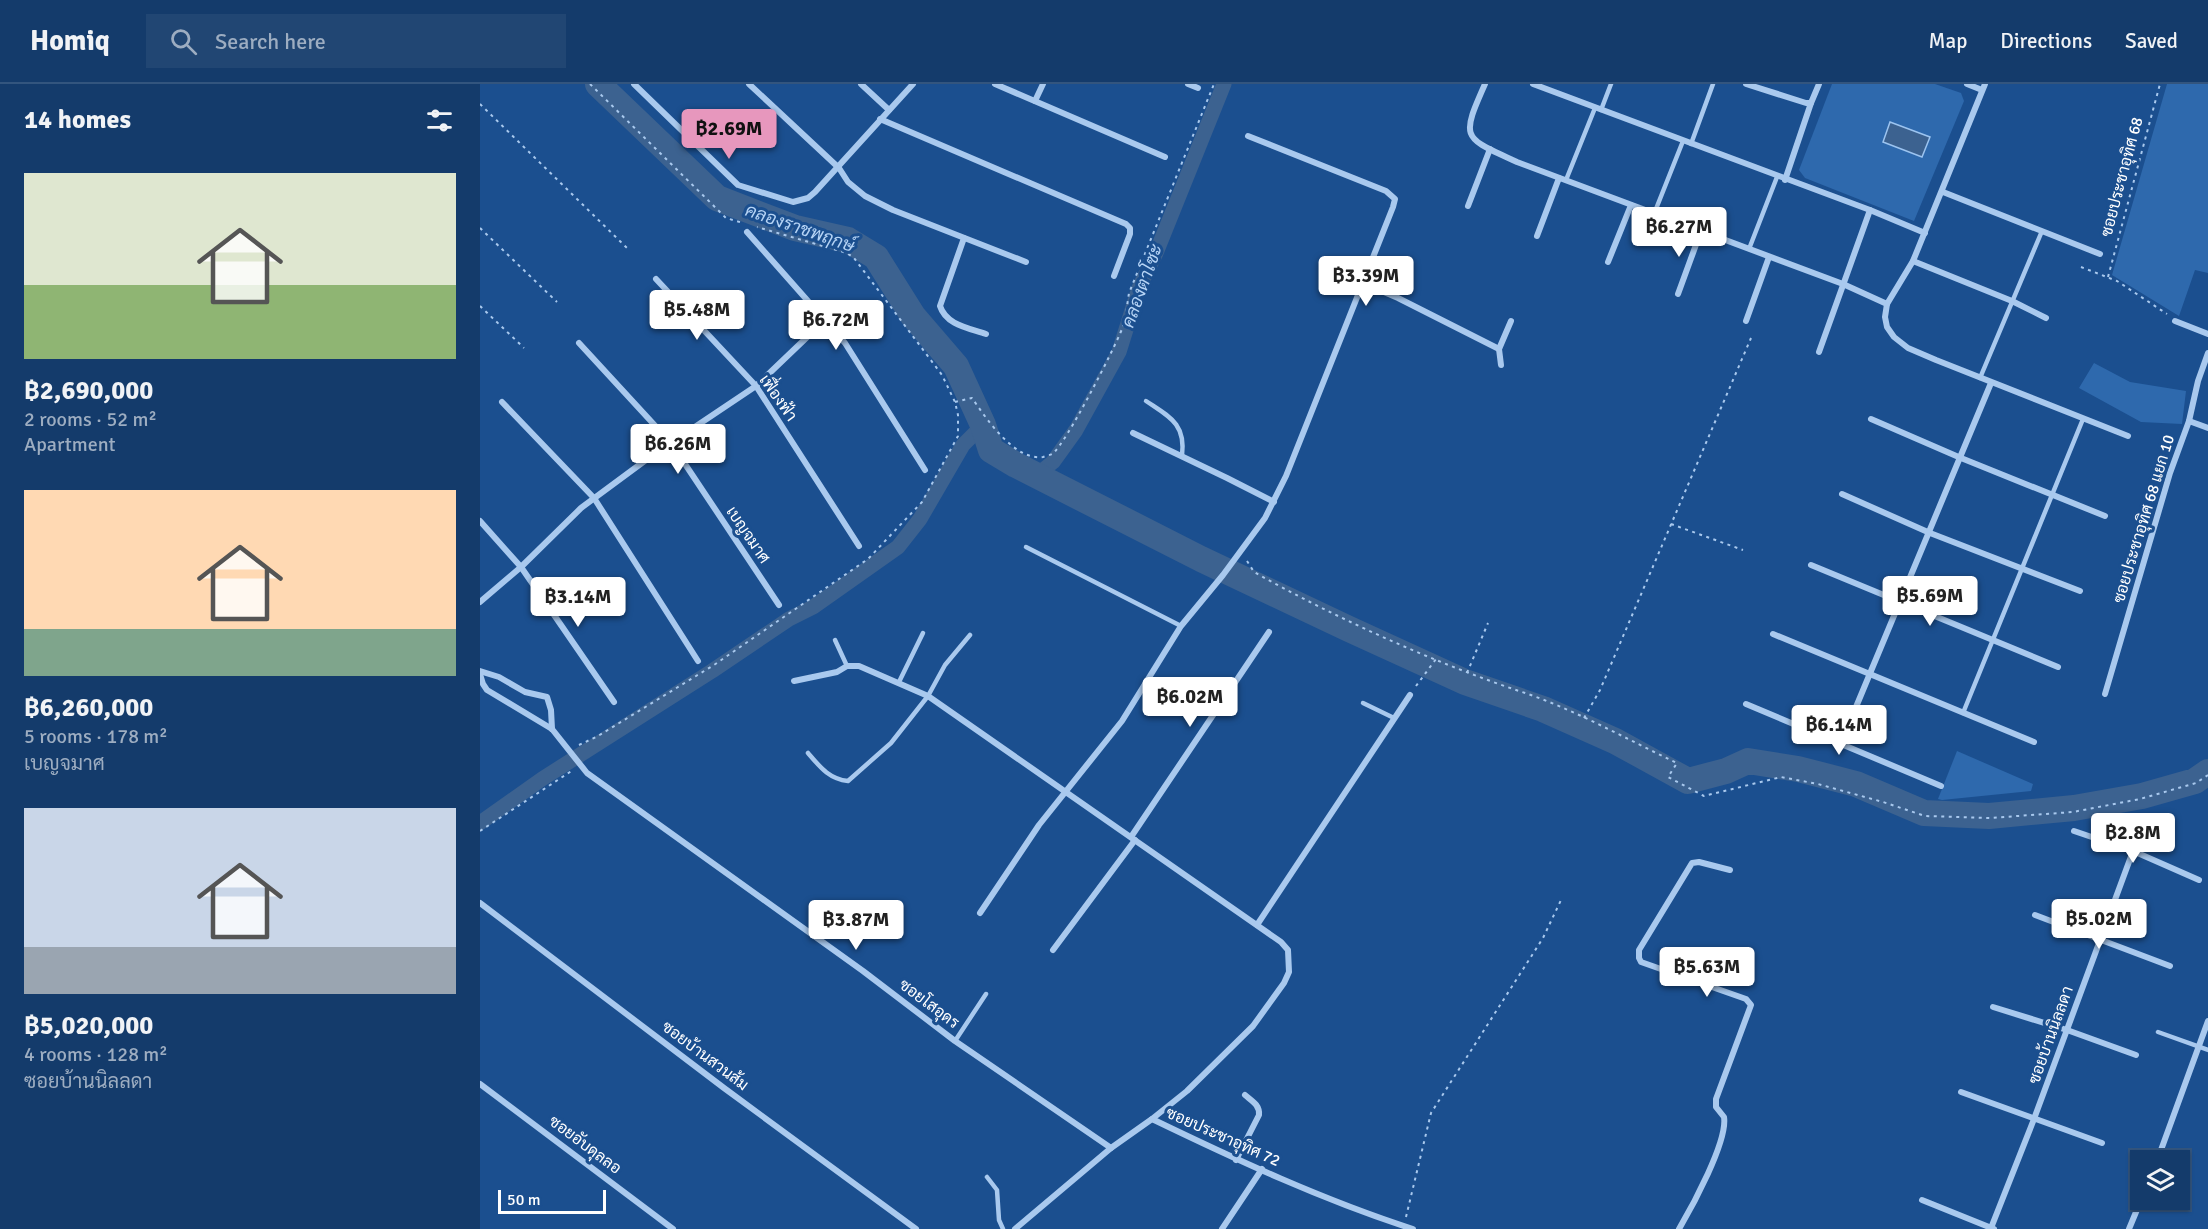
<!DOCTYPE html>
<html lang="en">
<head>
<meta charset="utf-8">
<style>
  :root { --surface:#143b6b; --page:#214673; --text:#f1f3f6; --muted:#9dadc1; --line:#33557e; --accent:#e797bd }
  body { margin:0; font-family:Signika,Sarabun,sans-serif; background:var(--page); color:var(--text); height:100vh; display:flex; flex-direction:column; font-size:22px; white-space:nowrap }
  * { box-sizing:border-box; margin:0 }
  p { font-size:20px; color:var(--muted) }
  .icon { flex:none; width:33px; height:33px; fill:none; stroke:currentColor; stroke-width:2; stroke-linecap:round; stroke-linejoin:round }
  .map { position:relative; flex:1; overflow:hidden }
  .panel { display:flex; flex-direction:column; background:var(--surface); width:480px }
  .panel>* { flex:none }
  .fabs { position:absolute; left:1650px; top:1066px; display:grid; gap:12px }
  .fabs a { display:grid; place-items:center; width:60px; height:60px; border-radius:0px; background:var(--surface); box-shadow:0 2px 4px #0004,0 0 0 2px var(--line); font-size:30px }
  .scale { position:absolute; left:18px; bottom:15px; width:108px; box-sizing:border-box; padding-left:6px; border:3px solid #fff; border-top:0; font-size:16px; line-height:21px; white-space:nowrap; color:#fff; -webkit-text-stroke:4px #1b4f8f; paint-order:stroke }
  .price { position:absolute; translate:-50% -51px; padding:0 14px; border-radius:6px; background:#fff; color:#222; font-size:20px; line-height:39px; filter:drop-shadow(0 2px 3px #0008) }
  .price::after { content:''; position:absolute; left:50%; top:36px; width:18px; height:14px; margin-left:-9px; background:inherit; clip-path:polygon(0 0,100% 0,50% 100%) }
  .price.active { background:var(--accent); color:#111 }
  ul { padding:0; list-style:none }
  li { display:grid; align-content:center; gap:12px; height:318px; padding:0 24px }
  li span { display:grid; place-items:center; height:186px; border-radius:0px; color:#555 }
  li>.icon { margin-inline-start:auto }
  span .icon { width:108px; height:108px; fill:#fffc; stroke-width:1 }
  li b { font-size:26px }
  h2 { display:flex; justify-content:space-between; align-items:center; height:72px; padding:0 24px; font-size:26px }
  header { display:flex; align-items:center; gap:36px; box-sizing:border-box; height:84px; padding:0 30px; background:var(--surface); border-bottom:2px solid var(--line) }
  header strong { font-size:28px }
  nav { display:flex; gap:33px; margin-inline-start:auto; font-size:21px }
  .search { width:420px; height:54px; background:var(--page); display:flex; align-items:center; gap:15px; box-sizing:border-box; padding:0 21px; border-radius:0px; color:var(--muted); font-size:22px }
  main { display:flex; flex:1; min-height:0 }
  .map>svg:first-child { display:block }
  .green { fill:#2e69ad }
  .water { fill:#3c6290; stroke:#9cc4f0; stroke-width:1.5 }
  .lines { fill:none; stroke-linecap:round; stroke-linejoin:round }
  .canal { stroke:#3c6290; stroke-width:15 }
  .river { stroke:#3c6290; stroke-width:26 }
  .path { stroke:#a9c9ee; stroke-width:2; stroke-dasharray:3 4.5; stroke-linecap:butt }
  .lane { stroke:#a9c9ee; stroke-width:4.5 }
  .street { stroke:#a9c9ee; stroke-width:6 }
  .labels { text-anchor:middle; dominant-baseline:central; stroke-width:6; stroke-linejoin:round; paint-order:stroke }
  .street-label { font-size:16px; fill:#fff; stroke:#1b4f8f }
  .water-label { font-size:18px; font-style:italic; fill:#b5d3f5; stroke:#1b4f8f }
</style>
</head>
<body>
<header>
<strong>Homiq</strong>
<div class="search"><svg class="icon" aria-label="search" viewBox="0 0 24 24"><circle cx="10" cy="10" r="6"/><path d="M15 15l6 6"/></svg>Search here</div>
<nav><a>Map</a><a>Directions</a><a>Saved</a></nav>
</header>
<main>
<section class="panel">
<h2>14 homes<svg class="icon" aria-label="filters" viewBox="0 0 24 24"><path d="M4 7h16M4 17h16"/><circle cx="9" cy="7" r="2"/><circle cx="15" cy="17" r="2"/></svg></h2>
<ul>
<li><span style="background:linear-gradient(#dfe7d0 60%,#8fb573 0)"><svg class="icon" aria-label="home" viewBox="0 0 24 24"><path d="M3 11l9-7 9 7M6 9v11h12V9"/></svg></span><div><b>฿2,690,000</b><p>2 rooms · 52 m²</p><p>Apartment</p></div></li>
<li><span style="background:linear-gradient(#ffd9b3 75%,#7fa58c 0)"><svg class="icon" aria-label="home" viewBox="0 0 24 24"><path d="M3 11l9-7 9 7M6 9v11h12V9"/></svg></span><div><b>฿6,260,000</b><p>5 rooms · 178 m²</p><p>เบญจมาศ</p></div></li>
<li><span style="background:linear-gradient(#c9d6e8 75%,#9aa5b1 0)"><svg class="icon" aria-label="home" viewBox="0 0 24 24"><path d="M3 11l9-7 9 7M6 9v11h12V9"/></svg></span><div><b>฿5,020,000</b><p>4 rooms · 128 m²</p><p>ซอยบ้านนิลลดา</p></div></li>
</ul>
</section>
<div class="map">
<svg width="1728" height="1145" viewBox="0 0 1728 1145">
  <rect width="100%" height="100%" fill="#1b4f8f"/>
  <g class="green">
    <polygon points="1352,0 1455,0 1481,9 1484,17 1434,137 1325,94 1319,86"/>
    <polygon points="1687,0 1728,0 1728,189 1715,186 1699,232 1632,191"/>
    <polygon points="1614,279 1650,298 1706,307 1702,340 1661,338 1599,304"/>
    <polygon points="1477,667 1553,700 1551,707 1462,716 1458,715"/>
  </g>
  <polygon class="water" points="1410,38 1450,53 1442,73 1403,58"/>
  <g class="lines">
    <g class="canal">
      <polyline points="558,390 573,378 596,346 639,268 659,204 676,169 744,0"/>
      <polyline points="0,739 62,695 232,587 309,535 333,523 418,463 440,435 483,361 503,341"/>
    </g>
    <polyline class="river" points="118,0 237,114 315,144 368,156 396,173 433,232 476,282 503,341 511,366 536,381 721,475 869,545 985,598 1063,625 1135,657 1208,697 1246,687 1268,677 1318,685 1376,700 1444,729 1509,732 1594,724 1662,712 1715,697 1728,688"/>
    <g class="path">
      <polyline points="110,0 246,134 263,139"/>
      <polyline points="0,20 149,166"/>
      <polyline points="0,144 77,218"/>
      <polyline points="1601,183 1637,197 1687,230"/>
      <polyline points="1628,193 1680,0"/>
      <polyline points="0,222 44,264"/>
      <path d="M 475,318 L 492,314 C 506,334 534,377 563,373 C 566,372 570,371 572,370 C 585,362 635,263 642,245 C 646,234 647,221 649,209 L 734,0"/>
      <polyline points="1191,440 1263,466"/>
      <path d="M 767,477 L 774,488 C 856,534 950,577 1039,607 C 1092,624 1146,655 1197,679 L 1188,693 L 1224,712 L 1301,693 L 1338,700 L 1403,718 L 1445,732 L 1510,734 L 1593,728 L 1660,715 L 1716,699 L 1728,691"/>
      <polyline points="987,589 1008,539"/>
      <polyline points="936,602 956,575"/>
      <polyline points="1104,634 1120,606 1271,254"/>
      <polyline points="99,661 118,652 234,581 388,475 442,418 478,352 478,331 475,318 462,291 374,174 367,169 277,143"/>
      <polyline points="0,747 93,686"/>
      <polyline points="926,1133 951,1029 1063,854 1082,814"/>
    </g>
    <g class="lane">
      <polyline points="1121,26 1131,0"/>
      <polyline points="1211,60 1233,0"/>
      <polyline points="1086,96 1115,24"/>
      <polyline points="1174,130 1203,57"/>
      <polyline points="1269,165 1297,93"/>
      <polyline points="1500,294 1562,147"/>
      <path d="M 666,317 C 690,333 706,340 702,372"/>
      <polyline points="546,463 701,542"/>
      <polyline points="355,556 367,582"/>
      <polyline points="419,598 443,549"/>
      <polyline points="883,619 914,634"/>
      <polyline points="1483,629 1603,335"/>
      <path d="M 328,669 C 340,683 349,695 368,697 L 411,659 L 448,612 L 465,581 L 490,551"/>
      <polyline points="1678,948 1728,966"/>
      <polyline points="475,957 506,910"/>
      <polyline points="507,1093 517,1106 519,1136 523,1145"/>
    </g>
    <g class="street">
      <polyline points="154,0 258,101 313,118 328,114 335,108 433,0"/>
      <polyline points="269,0 359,84 368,98 385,112 413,126 546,178"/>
      <polyline points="381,0 409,26"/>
      <polyline points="515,0 685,73"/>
      <polyline points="708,0 718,4"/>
      <path d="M 1005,0 C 980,56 983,53 1037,78 L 1363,200 L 1407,220"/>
      <polyline points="1053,0 1390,126 1445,149"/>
      <polyline points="1266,0 1326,19 1331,19 1339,0"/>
      <polyline points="1487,0 1502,6"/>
      <polyline points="1505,0 1433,177 1407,220 1405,233 1407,243 1414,253 1428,264 1456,276 1648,352"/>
      <polyline points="555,17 563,0"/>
      <polyline points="400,35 646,140 650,144 650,150 634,192"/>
      <polyline points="1305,96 1331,19"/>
      <polyline points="1463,108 1620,170"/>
      <polyline points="988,122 1010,65"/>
      <polyline points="267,148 365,259 445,386"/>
      <polyline points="1057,152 1079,94"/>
      <path d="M 484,154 L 460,222 C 466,241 489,244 506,250"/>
      <polyline points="1433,177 1532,217 1566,234"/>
      <polyline points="1128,178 1151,121"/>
      <polyline points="176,195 276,302 379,462"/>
      <polyline points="883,199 918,214 1019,265"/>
      <polyline points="1198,210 1221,147"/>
      <polyline points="1266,237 1289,173"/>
      <polyline points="1695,237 1728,250"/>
      <polyline points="99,259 191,359 299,521"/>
      <polyline points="1339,268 1390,126"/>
      <polyline points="1021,281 1019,265 1031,237"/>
      <polyline points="22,318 114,414 218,577"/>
      <polyline points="1391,335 1481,374 1625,432"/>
      <polyline points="1709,337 1728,344"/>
      <polyline points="653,349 747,394 794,418"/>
      <polyline points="1362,410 1450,449 1600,507"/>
      <polyline points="0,437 41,483 134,618"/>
      <polyline points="1331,481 1578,583"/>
      <polyline points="0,518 41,483 101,424 170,373 276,302 345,236"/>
      <polyline points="1293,550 1554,658"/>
      <polyline points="0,587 19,593 45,608 67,613 71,626 72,645"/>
      <polyline points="0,590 3,600 7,606 72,645 107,689 383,887 475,957 631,1064"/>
      <polyline points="314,597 357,588 367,582 379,582 448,612 801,858 808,866 809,888 804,899 773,942 707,1007 672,1035"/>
      <polyline points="1625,610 1690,389 1709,337 1718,297 1728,269"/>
      <polyline points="1266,620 1461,702"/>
      <polyline points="1361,659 1511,299"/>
      <polyline points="1594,747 1653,767 1719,796"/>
      <polyline points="651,753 789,548"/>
      <polyline points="0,819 244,1004 436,1145"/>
      <polyline points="500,829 559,741 642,637 701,542 743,491 785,434 806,392 913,123 915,115 906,107 768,52"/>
      <polyline points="1555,831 1690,882"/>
      <polyline points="777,841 930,611"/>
      <polyline points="573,866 655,756"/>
      <polyline points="1513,923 1587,946 1656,971"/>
      <polyline points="0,1000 193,1145"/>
      <polyline points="1481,1008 1622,1059"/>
      <path d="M 756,1076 L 779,1031 C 780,1021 772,1017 765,1011"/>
      <polyline points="1677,1077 1728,937"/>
      <polyline points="1442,1116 1514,1145"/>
      <polyline points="1511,1144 1554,1035 1653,767"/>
      <path d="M 535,1145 L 631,1064 L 672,1035 C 757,1076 843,1116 933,1145"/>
      <polyline points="742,1145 782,1085"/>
      <path d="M 1199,1145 C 1212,1123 1248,1057 1244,1033 L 1236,1023 L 1236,1015 L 1271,921 L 1266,915 L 1161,878 L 1159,874 L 1159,866 L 1212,779 L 1219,778 L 1250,786"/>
      <polyline points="1649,1145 1661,1116"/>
    </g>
  </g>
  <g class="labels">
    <g class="street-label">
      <text transform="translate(1642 93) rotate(-75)">ซอยประชาอุทิศ 68</text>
      <text transform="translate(298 314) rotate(55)">เฟื่องฟ้า</text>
      <text transform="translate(1664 435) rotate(-73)">ซอยประชาอุทิศ 68 แยก 10</text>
      <text transform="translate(268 451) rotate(56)">เบญจมาศ</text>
      <text transform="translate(449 920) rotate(37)">ซอยโสอุดร</text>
      <text transform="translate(1571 951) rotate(-70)">ซอยบ้านนิลลดา</text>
      <text transform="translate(225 972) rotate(37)">ซอยบ้านสวนส้ม</text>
      <text transform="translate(743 1053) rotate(24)">ซอยประชาอุทิศ 72</text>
      <text transform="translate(105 1061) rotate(37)">ซอยอับดุลลอ</text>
    </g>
    <g class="water-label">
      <text transform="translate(320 144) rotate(19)">คลองราชพฤกษ์</text>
      <text transform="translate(662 202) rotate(-70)">คลองตาโซะ</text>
    </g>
  </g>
</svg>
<div class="fabs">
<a><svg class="icon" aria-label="layers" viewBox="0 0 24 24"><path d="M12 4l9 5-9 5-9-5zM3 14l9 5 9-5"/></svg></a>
</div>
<div class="scale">50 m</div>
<b class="price active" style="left:249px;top:76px">฿2.69M</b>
<b class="price" style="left:1199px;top:174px">฿6.27M</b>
<b class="price" style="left:886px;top:223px">฿3.39M</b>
<b class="price" style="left:217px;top:257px">฿5.48M</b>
<b class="price" style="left:356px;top:267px">฿6.72M</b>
<b class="price" style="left:198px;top:391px">฿6.26M</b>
<b class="price" style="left:1450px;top:543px">฿5.69M</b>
<b class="price" style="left:98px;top:544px">฿3.14M</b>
<b class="price" style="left:710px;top:644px">฿6.02M</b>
<b class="price" style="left:1359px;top:672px">฿6.14M</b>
<b class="price" style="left:1653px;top:780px">฿2.8M</b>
<b class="price" style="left:1619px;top:866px">฿5.02M</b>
<b class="price" style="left:376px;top:867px">฿3.87M</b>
<b class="price" style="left:1227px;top:914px">฿5.63M</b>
</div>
</main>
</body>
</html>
